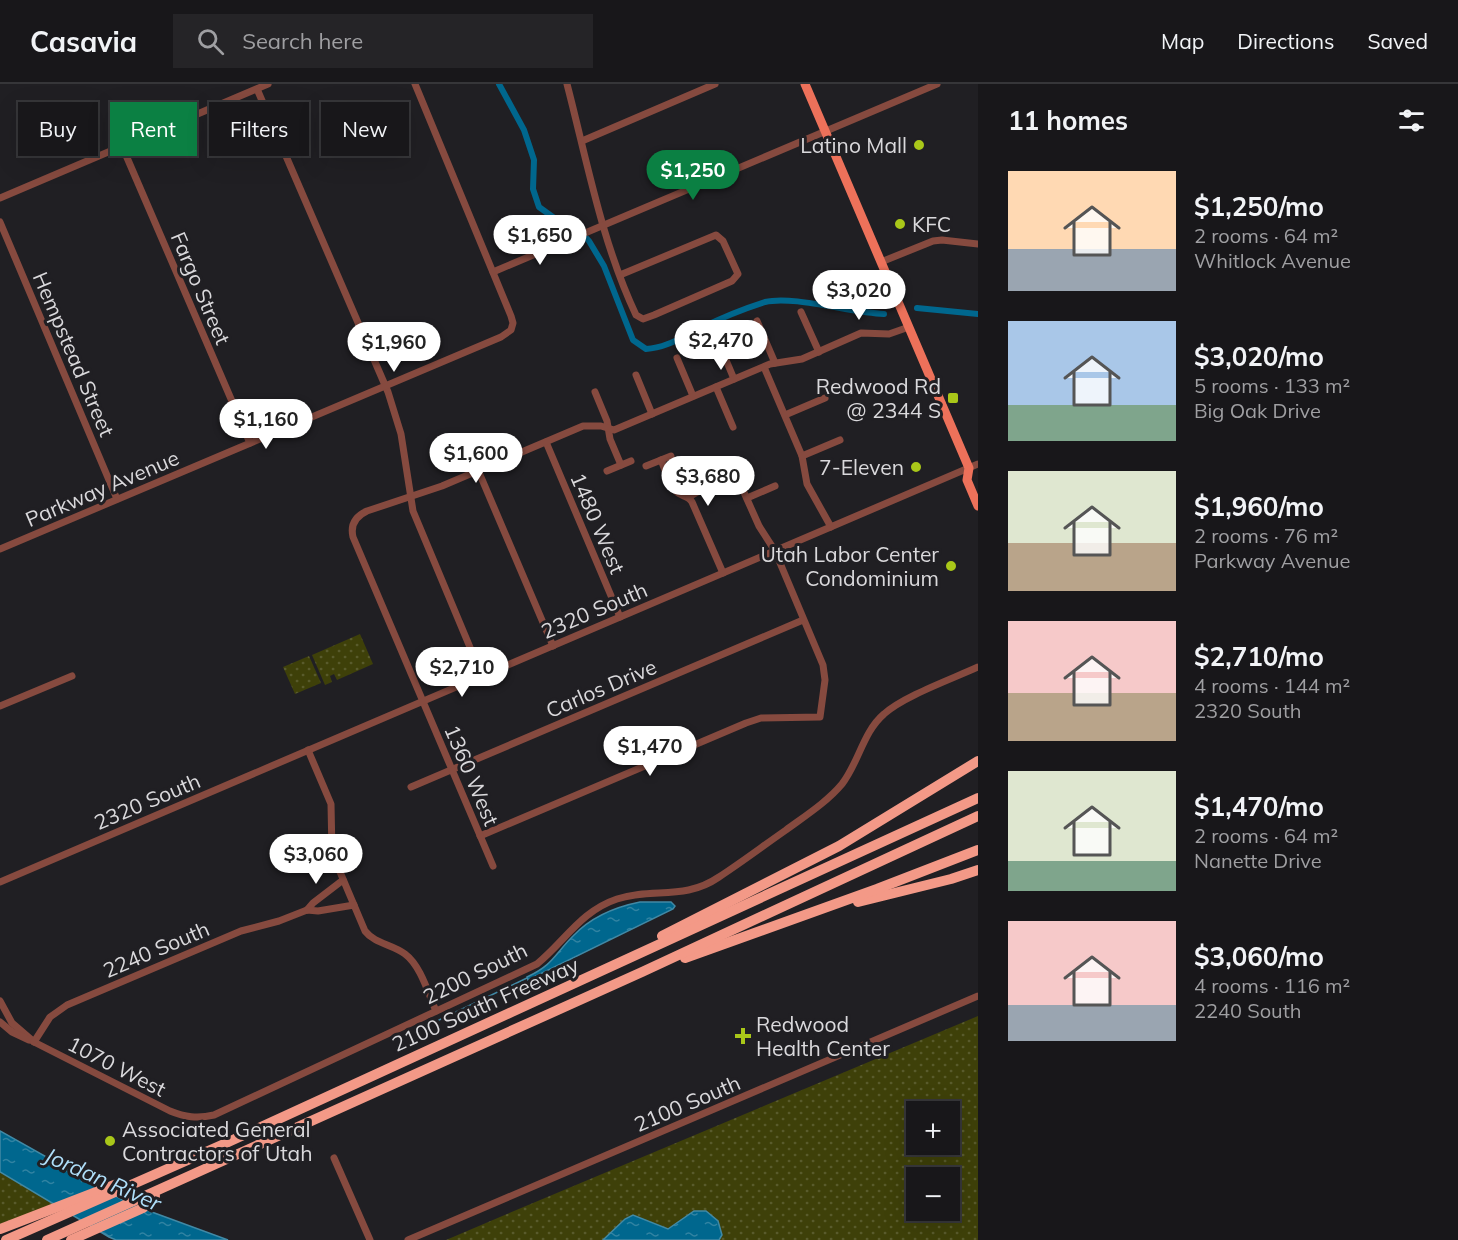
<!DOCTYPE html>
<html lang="en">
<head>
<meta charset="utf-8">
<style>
  :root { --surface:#18171a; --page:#252427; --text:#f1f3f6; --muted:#9f9fa2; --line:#363639; --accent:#0b8043 }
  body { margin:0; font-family:Mulish,sans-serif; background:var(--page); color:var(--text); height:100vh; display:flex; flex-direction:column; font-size:22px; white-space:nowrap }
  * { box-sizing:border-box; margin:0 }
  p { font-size:20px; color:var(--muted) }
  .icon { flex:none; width:33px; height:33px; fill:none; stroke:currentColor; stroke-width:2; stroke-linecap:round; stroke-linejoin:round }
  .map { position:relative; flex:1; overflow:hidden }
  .sheet { display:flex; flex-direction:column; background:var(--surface); width:480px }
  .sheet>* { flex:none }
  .guide { position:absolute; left:18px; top:18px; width:570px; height:54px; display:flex; gap:12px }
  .buttons { position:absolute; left:906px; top:1017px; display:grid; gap:12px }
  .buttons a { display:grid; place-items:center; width:54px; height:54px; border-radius:0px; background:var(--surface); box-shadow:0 6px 24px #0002,0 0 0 2px var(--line); font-size:30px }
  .price { position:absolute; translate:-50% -51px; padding:0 14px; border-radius:21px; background:#fff; color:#222; font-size:20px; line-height:39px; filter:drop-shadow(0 2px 3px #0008) }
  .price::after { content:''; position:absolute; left:50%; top:36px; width:18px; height:14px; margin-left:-9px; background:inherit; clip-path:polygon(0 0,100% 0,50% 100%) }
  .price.selected { background:var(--accent); color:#fff }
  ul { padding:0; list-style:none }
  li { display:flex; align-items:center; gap:18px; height:150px; padding:0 30px }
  li span { display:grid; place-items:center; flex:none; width:168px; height:120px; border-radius:0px; color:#555 }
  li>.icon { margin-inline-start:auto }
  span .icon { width:72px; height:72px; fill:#fffc; stroke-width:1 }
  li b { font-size:26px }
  h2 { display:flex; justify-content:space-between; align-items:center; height:72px; padding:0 30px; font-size:26px }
  .chip { padding:0 21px; border-radius:0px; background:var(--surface); box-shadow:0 6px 24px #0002,0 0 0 2px var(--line); font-size:21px; line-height:54px }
  .chip.selected { background:var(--accent); color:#fff }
  header { display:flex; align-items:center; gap:36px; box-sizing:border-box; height:84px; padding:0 30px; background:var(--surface); border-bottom:2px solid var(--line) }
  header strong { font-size:28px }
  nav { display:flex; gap:33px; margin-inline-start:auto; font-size:21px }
  .search { width:420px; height:54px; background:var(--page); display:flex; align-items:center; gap:15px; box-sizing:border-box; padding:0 21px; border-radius:0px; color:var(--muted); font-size:22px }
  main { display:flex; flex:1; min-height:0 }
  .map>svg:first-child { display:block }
  .grass { fill:url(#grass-dots); fill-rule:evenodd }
  .water { fill:url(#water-ripples); stroke:#4189a5; stroke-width:1.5 }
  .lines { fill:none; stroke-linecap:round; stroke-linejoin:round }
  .stream { stroke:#4189a5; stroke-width:1.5 }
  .canal { stroke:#00678e; stroke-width:6 }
  .minor { stroke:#864a3f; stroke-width:7 }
  .major { stroke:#ed715a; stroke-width:9 }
  .highway { stroke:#f39987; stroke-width:10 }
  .poi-dot { fill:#a9c719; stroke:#201f23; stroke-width:2 }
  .labels { text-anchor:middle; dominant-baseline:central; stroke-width:6; stroke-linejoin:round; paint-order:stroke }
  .poi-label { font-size:21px; fill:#dad9dc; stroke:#201f23; text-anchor:end }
  .street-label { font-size:21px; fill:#dad9dc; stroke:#201f23 }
  .water-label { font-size:22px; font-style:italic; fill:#afdffa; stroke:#201f23 }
</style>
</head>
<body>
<header>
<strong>Casavia</strong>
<div class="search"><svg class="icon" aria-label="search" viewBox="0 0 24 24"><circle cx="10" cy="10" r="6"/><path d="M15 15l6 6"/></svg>Search here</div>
<nav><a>Map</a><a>Directions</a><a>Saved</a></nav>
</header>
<main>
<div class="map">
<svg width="978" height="1156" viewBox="0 0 978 1156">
  <defs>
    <pattern id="grass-dots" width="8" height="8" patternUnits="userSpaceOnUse" patternTransform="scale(1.5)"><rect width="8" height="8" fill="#3e4009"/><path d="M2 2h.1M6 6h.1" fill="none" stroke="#595b2c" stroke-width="1.8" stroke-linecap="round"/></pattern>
    <pattern id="water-ripples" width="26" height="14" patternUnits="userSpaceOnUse" patternTransform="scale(1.5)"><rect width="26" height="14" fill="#00678e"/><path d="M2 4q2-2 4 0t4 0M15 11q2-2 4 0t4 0" fill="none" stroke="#3183a2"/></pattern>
  </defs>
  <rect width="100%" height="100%" fill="#201f23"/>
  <g class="grass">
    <polygon points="360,550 373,580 337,596 334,590 330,592 332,598 325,601 312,571"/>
    <polygon points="309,572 321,599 295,610 283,583"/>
    <path d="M 978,932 L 978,1156 L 446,1156 L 507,1130 ZM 916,1028 L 950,1028 L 950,1060 L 916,1060 ZM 916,1094 L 950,1094 L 950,1126 L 916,1126 Z"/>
    <polygon points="0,1087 65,1116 0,1140"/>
  </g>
  <g class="water">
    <path d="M 640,818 L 671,818 L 675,822 L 673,825 L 528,896 L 527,893 C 553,881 554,871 573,852 C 591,833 615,823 640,818 Z"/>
    <polygon points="0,1047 130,1120 228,1156 116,1156 109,1153 0,1088"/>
    <polygon points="694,1127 706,1127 718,1137 722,1151 719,1156 603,1156 625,1135 633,1131 668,1145"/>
  </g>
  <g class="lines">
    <polyline class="stream" points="439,936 527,894"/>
    <g class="canal">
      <path d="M 499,0 L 524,46 L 534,76 L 533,105 L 539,123 L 557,136 L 575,142 L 589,157 L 604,182 L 633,256 L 646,265 C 666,264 682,253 701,244 C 721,234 743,225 765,218 C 793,211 851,229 884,230"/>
      <polyline points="917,224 978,230"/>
    </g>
    <g class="minor">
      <path d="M 567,0 C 587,77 602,159 636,231 L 643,235 L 654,231 L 732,197 L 738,190 L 723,157 L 716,151 L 620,191"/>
      <polyline points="257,5 388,308 401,350 413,427 482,592"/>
      <polyline points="582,57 715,0"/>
      <polyline points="122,62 250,359"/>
      <polyline points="0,114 268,0"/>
      <polyline points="0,138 117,415"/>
      <polyline points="881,178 933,157 942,156 978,160"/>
      <polyline points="493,188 937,0"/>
      <polyline points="801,228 819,268"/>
      <polyline points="757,237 775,279"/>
      <polyline points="718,257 734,295"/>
      <polyline points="677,274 693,312"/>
      <polyline points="764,283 802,372 807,400 831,443"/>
      <polyline points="636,291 652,330"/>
      <polyline points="716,303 733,343"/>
      <polyline points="595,308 607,337 610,355 621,381"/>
      <polyline points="785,331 825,314"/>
      <polyline points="546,358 620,533"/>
      <polyline points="802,372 840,356"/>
      <path d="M 661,376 C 665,385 669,400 676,407 C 681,413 688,411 692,418 L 723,489"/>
      <polyline points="646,382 671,372"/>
      <polyline points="478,386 553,562"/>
      <polyline points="607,387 631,377"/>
      <polyline points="689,413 704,404"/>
      <polyline points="747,414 775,402"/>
      <polyline points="0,465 501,253 511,246 513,239 511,232 415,0"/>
      <polyline points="0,622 72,592"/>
      <path d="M 308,666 L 331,720 L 332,769 L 365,847 C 375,860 392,860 405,870 C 421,882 428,909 436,927"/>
      <polyline points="411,703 803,536"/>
      <polyline points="480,752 746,639 761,634 820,633 825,596 823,581 775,467 759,442 738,395 731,392 715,398"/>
      <path d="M 493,782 L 353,453 C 350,440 356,432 367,427 L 442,402 L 583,342 L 601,342 L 614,346 L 770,280 L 802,275 L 861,249 L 889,250 L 909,243"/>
      <polyline points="0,798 978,380"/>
      <polyline points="307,826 313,819 343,796"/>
      <path d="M 0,917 L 12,939 L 34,958 L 170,1027 C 185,1033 197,1035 214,1031 L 537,880 C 565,857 581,827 617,815 C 653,803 684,817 719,793 C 742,778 763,762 786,746 C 805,732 827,718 842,700 C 859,678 863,648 884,630 C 904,612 952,595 978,583"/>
      <polyline points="0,938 12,948 29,956"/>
      <polyline points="34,958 50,933 67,921 241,847 279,837 307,826 318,827 354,821"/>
      <polyline points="334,1074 370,1156"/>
      <polyline points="408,1156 978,912"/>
    </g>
    <polyline class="major" points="805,0 969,384 967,396 978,422"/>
    <g class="highway">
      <polyline points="858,818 951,795 978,786"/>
      <polyline points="662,852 839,762 978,677"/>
      <polyline points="685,874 877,805 978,766"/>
      <polyline points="0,1145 117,1100"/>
      <polyline points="6,1156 224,1060 978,714"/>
      <polyline points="47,1156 642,888 978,732"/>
      <polyline points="71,1156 143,1124 155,1112"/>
    </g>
  </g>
  <g class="poi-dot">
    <circle cx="919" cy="61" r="6"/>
    <circle cx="900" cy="140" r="6"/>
    <rect x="947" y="308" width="12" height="12" rx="3"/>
    <circle cx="916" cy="383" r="6"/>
    <circle cx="951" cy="482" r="6"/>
    <path d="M740 943h6v6h6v6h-6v6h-6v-6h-6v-6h6z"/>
    <circle cx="110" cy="1057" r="6"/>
  </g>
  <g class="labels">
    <g class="poi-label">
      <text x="907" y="61">Latino Mall</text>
      <text x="912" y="140" text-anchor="start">KFC</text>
      <text x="941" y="302">Redwood Rd<tspan x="941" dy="24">@ 2344 S</tspan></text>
      <text x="904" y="383">7-Eleven</text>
      <text x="939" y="470">Utah Labor Center<tspan x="939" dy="24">Condominium</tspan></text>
      <text x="756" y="940" text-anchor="start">Redwood<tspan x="756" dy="24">Health Center</tspan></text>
      <text x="122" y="1045" text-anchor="start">Associated General<tspan x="122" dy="24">Contractors of Utah</tspan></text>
    </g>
    <g class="street-label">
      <text transform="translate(201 204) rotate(67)">Fargo Street</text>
      <text transform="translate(74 270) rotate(67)">Hempstead Street</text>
      <text transform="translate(102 404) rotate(-23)">Parkway Avenue</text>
      <text transform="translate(598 439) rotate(67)">1480 West</text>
      <text transform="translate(594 526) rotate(-23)">2320 South</text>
      <text transform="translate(601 604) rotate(-23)">Carlos Drive</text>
      <text transform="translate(472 691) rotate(67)">1360 West</text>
      <text transform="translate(147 717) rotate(-23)">2320 South</text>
      <text transform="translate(156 865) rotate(-23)">2240 South</text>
      <text transform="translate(475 889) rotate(-26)">2200 South</text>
      <text transform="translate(485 920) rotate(-24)">2100 South Freeway</text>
      <text transform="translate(117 982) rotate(27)">1070 West</text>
      <text transform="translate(687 1019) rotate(-23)">2100 South</text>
    </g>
    <g class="water-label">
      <text transform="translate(103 1095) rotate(24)">Jordan River</text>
    </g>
  </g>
</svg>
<div class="buttons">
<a>+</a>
<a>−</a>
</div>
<b class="price selected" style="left:693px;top:117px">$1,250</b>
<b class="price" style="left:540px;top:182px">$1,650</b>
<b class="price" style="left:859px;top:237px">$3,020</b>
<b class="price" style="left:721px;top:287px">$2,470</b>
<b class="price" style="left:394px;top:289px">$1,960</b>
<b class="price" style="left:266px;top:366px">$1,160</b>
<b class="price" style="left:476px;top:400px">$1,600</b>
<b class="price" style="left:708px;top:423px">$3,680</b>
<b class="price" style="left:462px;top:614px">$2,710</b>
<b class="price" style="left:650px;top:693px">$1,470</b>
<b class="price" style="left:316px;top:801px">$3,060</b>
<div class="guide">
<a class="chip">Buy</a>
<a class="chip selected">Rent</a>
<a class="chip">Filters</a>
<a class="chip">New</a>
</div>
</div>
<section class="sheet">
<h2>11 homes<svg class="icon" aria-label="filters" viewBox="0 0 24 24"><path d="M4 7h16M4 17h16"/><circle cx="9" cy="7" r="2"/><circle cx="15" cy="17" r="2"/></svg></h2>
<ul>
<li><span style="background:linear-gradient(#ffd9b3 65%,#9aa5b1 0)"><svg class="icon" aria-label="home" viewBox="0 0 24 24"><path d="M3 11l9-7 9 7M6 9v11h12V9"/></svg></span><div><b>$1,250/mo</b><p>2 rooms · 64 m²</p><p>Whitlock Avenue</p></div></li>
<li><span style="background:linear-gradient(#a9c7e8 70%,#7fa58c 0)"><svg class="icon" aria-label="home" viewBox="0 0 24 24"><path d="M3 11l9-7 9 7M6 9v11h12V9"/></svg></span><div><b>$3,020/mo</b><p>5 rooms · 133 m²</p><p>Big Oak Drive</p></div></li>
<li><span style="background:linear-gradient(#dfe7d0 60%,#b9a48a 0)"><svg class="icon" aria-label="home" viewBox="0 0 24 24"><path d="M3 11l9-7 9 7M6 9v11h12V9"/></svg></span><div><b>$1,960/mo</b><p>2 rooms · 76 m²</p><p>Parkway Avenue</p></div></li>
<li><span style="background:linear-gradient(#f6c9c9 60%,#b9a48a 0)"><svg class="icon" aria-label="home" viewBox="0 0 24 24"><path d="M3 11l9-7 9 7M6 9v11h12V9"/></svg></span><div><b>$2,710/mo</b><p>4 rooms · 144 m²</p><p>2320 South</p></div></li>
<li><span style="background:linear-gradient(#dfe7d0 75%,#7fa58c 0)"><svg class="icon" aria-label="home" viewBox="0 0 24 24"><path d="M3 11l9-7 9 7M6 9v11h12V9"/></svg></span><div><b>$1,470/mo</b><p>2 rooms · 64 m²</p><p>Nanette Drive</p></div></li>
<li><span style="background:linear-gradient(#f6c9c9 70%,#9aa5b1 0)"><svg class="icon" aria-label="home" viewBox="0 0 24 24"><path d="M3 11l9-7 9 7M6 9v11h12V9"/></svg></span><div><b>$3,060/mo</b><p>4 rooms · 116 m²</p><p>2240 South</p></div></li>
</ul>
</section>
</main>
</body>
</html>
